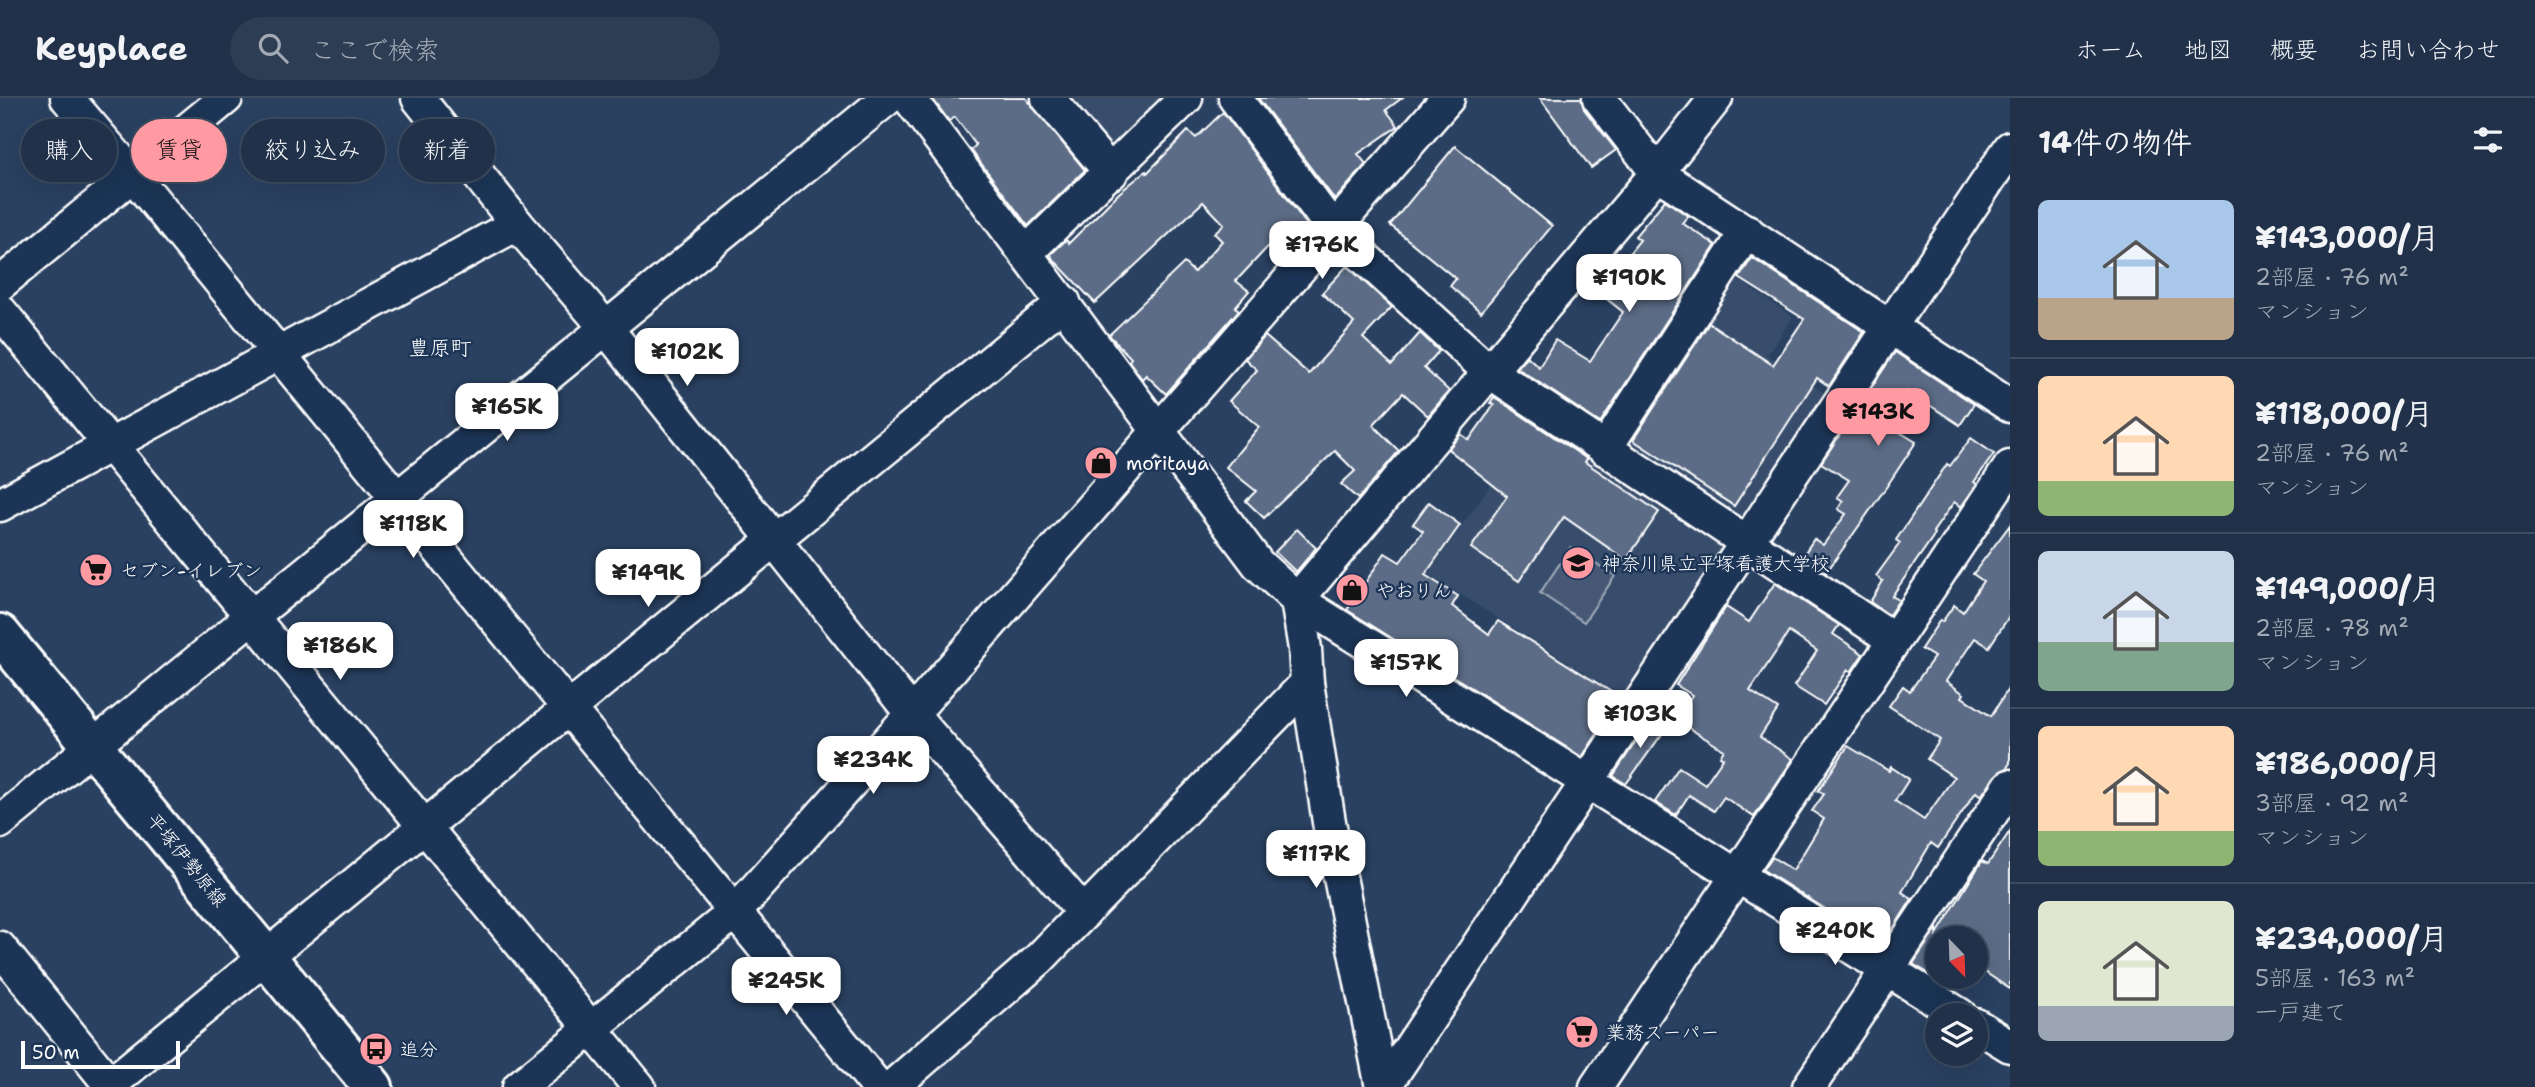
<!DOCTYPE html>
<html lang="ja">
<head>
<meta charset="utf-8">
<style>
  :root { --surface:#203149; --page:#2d3d53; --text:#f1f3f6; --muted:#a2a9b4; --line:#3d4c61; --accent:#ff9aa2 }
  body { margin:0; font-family:"Shantell Sans","Klee One",sans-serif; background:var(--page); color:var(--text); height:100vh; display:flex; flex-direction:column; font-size:26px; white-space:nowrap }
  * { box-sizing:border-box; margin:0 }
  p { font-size:23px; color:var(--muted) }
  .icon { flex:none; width:38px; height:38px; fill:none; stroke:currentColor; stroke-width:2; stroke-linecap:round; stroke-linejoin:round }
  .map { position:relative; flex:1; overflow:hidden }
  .panel { display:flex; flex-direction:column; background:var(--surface); width:525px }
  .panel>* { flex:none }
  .banner { position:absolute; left:21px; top:21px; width:665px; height:63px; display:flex; gap:14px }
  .needle { width:46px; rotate:157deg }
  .tools { position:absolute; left:1925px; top:828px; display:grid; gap:14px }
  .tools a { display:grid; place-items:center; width:63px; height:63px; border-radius:50%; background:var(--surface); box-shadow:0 7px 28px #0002,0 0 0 2px var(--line); font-size:35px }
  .scale { position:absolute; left:21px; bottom:18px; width:159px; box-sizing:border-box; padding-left:7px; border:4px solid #fff; border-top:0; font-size:19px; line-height:24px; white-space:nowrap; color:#fff; -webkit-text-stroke:5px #1d3557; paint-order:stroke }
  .price { position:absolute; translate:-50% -60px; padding:0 16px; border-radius:14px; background:#fff; color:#222; font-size:23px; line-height:46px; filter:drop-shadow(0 2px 4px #0008) }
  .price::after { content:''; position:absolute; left:50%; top:42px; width:21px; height:16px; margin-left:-10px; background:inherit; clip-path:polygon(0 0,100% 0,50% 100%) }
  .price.active { background:var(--accent); color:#111 }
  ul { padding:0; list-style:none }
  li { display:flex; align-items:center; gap:21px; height:175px; padding:0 28px }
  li+li { border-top:2px solid var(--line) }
  li span { display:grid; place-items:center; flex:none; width:196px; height:140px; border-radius:10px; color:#555 }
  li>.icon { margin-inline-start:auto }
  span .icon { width:84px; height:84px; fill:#fffc; stroke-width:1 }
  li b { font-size:30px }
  h2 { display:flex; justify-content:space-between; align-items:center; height:84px; padding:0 28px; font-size:30px }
  .pill { padding:0 24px; border-radius:32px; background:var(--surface); box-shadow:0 7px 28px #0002,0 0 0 2px var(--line); font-size:24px; line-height:63px }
  .pill.active { background:var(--accent); color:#111 }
  header { display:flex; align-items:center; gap:42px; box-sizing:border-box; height:98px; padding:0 35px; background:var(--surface); border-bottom:2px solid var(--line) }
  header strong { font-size:33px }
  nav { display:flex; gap:38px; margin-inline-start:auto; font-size:24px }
  .search { width:490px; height:63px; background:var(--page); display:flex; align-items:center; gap:18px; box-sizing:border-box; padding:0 24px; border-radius:38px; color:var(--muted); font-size:26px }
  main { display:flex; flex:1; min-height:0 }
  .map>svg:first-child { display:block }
  .built { fill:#394e6c }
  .green { fill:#465975; stroke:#a2acba; stroke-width:2 }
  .building { fill:#5b6c86; stroke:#fff; stroke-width:2 }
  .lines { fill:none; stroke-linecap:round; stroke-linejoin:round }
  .minor-casing { stroke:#fff; stroke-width:37 }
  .major-casing { stroke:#fff; stroke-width:44 }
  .minor { stroke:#1d3557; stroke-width:32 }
  .major { stroke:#1d3557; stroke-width:38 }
  .labels { text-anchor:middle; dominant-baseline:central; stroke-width:5; stroke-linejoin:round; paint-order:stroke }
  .poi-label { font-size:19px; fill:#fff; stroke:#1d3557; text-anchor:start }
  .street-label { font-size:19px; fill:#fff; stroke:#1d3557 }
  .neighbourhood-label { font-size:21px; fill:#fff; stroke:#1d3557 }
</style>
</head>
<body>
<header>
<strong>Keyplace</strong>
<div class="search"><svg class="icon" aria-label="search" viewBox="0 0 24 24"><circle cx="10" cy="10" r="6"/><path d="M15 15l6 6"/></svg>ここで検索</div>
<nav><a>ホーム</a><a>地図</a><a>概要</a><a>お問い合わせ</a></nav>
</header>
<main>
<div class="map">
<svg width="2010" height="989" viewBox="0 0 2010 989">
  <rect width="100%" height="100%" fill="#2a4161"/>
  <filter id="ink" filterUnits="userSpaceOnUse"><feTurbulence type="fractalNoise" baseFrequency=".0143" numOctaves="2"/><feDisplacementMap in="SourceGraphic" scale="14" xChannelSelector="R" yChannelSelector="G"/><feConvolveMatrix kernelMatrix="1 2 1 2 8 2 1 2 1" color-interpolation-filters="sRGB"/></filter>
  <g filter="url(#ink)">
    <g class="built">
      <polygon points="1059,0 1169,0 1106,56"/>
      <polygon points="1728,175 1793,219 1767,257 1832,300 1745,430 1620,350"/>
      <polygon points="1541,315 1724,438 1727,455 1630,603 1428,476"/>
    </g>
    <polygon class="green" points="1571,449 1615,478 1584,524 1540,495"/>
    <g class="building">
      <polygon points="932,0 1026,0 1085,72 1028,128 971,52 976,47 955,19 949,23"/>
      <polygon points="1258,0 1402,0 1386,12 1398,28 1358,56 1366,66 1335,102"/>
      <polygon points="1540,0 1581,0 1584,11 1616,52 1591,70"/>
      <polygon points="1223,14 1310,131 1292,152 1277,139 1236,183 1249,193 1235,209 1239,212 1166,296 1146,277 1142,281 1129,263 1131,260 1109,237 1184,165 1194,174 1222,143 1214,135 1224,126 1203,104 1095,205 1052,160 1051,156 1066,142 1069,145 1119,95 1146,73 1147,75 1188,33 1196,40"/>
      <polygon points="1455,48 1552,128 1481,214 1450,188 1456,181 1390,127"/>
      <polygon points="1665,102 1688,118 1682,125 1716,147 1600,325 1517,270 1527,258 1539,269 1555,242 1590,263 1623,214 1598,194 1640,142 1635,138"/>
      <polygon points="1752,160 1864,234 1829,288 1817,280 1734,408 1633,342 1709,225 1773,267 1804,221 1739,180"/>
      <polygon points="1347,168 1392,209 1363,240 1392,267 1420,235 1439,253 1424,270 1449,293 1428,318 1403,295 1373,327 1399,353 1358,401 1341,386 1355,373 1335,353 1264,420 1246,403 1256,393 1226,369 1259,329 1229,303 1257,272 1245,261 1265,238 1309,276 1354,225 1322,195"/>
      <polygon points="1895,254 1974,306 1960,327 1908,293 1885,325 1916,344 1887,388 1826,475 1802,459 1814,441 1823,447 1846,416 1838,411 1843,403 1837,399 1849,382 1821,365"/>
      <polygon points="1494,299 1587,361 1585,364 1659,414 1626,462 1564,419 1519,483 1471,450 1507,398 1448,351 1461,336 1469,342 1494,307 1490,305"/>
      <polygon points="1971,340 1994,356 1974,384 1977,386 1961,409 1954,404 1933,434 1935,436 1892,498 1899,502 1889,517 1870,504 1883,483 1876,478 1900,445 1896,442 1947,366 1950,368"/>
      <polygon points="1429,404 1460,427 1425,477 1458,498 1452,508 1489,536 1498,523 1621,600 1582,659 1347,512 1385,455 1400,464 1423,433 1413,426"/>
      <polygon points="2010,427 2010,517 1989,549 1975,540 1946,583 1964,596 1962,599 1991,618 2010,588 2010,665 2006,671 1995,678 1981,698 1976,694 1938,750 1931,745 1902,794 1912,801 1891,834 1873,822 1864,835 1763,772 1772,759 1793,772 1824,721 1812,713 1824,696 1818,693 1848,648 1889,673 1891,669 1909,681 1895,703 1924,722 1954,679 1927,661 1940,642 1889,608 1903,588 1910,593 1934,559 1921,551 1940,522 1942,524 1954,507 1963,514 1983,483 1973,476"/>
      <polygon points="1297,431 1316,450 1296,474 1275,454"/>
      <polygon points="1775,485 1839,527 1833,536 1863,556 1851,574 1848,572 1824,607 1794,588 1817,553 1789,534 1750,593 1778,611 1760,639 1793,661 1754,719 1724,699 1714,713 1689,697 1676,717 1655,704 1679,669 1705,686 1723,660 1720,658 1724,652 1676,622 1692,597 1676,587 1726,509 1749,524"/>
      <polygon points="1652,619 1667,629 1626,686 1613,678"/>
      <polygon points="2010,733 2010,891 1976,868 1976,840 1937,840 1937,871 1933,878 1913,866 1937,830 1937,836 1982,763 1988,766"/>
    </g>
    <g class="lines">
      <defs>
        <g id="minor">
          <polyline points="67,0 132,76 878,989"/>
          <polyline points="418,0 517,126 606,230 912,616 1084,815"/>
          <polyline points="909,0 1258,466 1297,502 1960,917"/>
          <polyline points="1048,0 1111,75"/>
          <polyline points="1235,0 1333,131 1490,274 1894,542"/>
          <polyline points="2010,50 1890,229 2010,308"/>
          <polyline points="1026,155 1186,0"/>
          <polyline points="0,186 226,0"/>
          <polyline points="0,213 639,989"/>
          <polyline points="1605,351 1747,133"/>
          <polyline points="0,407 517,126"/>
          <polyline points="0,724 888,0"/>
          <polyline points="0,850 112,989"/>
          <polyline points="1976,927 2010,948"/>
          <polyline points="107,989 1064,204"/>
          <polyline points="519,989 734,815 912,616 1448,0"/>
          <polyline points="892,989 1038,862 1307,585"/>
          <polyline points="1382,989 1329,724 1307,585 1305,551 1297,502 1657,75 1716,0"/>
          <polyline points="1384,989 1890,229 1657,75 1599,0"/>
          <polyline points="1596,989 2010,369"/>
          <polyline points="1809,989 2010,688"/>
        </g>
        <polyline id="major" points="0,536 373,989"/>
      </defs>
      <use href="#minor" class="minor-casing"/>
      <use href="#major" class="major-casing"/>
      <use href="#minor" class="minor"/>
      <use href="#major" class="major"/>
    </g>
  </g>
  <defs>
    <symbol id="shop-disc" viewBox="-11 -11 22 22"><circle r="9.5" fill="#ff9aa2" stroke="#1d3557"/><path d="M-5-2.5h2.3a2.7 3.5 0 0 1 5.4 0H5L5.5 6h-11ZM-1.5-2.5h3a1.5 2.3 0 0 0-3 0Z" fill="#111"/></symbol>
    <symbol id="university-disc" viewBox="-11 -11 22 22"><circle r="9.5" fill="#ff9aa2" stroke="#1d3557"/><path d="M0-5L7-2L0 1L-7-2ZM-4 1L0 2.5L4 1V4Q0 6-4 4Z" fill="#111"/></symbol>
    <symbol id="supermarket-disc" viewBox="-11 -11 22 22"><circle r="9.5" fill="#ff9aa2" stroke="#1d3557"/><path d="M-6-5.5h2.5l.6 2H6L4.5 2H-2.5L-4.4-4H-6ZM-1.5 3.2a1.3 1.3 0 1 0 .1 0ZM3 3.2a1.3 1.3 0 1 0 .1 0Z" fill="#111"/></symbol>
    <symbol id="bus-disc" viewBox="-11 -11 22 22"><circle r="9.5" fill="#ff9aa2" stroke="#1d3557"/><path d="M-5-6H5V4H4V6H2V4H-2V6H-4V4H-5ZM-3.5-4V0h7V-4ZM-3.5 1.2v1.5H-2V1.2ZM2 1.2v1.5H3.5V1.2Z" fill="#111"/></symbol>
  </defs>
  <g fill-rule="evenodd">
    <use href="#shop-disc" x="1082" y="346" width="38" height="38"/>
    <use href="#university-disc" x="1559" y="446" width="38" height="38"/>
    <use href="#supermarket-disc" x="77" y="453" width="38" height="38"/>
    <use href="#shop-disc" x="1333" y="473" width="38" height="38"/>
    <use href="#supermarket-disc" x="1563" y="915" width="38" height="38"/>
    <use href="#bus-disc" x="357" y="932" width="38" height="38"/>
  </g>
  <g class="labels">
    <g class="poi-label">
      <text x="1126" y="365">moritaya</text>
      <text x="1602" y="465">神奈川県立平塚看護大学校</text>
      <text x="120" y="472">セブン-イレブン</text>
      <text x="1376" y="492">やおりん</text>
      <text x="1606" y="934">業務スーパー</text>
      <text x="400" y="951">追分</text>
    </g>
    <g class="street-label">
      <text transform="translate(187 762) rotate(51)">平塚伊勢原線</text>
    </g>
    <g class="neighbourhood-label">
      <text x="440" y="250">豊原町</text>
    </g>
  </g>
</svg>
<div class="tools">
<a><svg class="needle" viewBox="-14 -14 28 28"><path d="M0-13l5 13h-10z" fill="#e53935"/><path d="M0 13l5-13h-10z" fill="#a2a9b4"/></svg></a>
<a><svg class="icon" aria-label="layers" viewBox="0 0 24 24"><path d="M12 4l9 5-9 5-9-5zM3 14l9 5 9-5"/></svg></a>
</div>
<div class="scale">50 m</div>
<b class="price" style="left:1322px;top:183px">¥176K</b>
<b class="price" style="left:1629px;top:216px">¥190K</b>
<b class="price" style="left:687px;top:290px">¥102K</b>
<b class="price" style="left:507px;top:345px">¥165K</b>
<b class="price active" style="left:1878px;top:350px">¥143K</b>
<b class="price" style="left:413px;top:462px">¥118K</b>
<b class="price" style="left:648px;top:511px">¥149K</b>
<b class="price" style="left:340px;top:584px">¥186K</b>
<b class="price" style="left:1406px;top:601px">¥157K</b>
<b class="price" style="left:1640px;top:652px">¥103K</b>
<b class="price" style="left:873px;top:698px">¥234K</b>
<b class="price" style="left:1316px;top:792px">¥117K</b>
<b class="price" style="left:1835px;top:869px">¥240K</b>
<b class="price" style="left:786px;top:919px">¥245K</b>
<div class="banner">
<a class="pill">購入</a>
<a class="pill active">賃貸</a>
<a class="pill">絞り込み</a>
<a class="pill">新着</a>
</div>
</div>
<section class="panel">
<h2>14件の物件<svg class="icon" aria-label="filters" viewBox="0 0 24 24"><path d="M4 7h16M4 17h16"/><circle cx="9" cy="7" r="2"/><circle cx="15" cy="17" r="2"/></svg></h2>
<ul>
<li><span style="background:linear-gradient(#a9c7e8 70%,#b9a48a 0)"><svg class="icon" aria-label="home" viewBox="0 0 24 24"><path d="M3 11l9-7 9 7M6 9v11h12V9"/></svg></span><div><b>¥143,000/月</b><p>2部屋 · 76 m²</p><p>マンション</p></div></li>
<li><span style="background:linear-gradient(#ffd9b3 75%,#8fb573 0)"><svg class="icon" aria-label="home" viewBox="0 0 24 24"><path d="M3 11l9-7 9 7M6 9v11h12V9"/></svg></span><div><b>¥118,000/月</b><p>2部屋 · 76 m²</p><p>マンション</p></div></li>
<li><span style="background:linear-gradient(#c9d6e8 65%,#7fa58c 0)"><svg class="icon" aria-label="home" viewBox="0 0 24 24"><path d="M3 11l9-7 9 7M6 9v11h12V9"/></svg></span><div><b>¥149,000/月</b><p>2部屋 · 78 m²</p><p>マンション</p></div></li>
<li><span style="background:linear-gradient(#ffd9b3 75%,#8fb573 0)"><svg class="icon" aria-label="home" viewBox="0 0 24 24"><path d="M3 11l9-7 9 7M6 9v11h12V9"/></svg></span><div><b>¥186,000/月</b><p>3部屋 · 92 m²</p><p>マンション</p></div></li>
<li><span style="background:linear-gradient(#dfe7d0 75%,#9aa5b1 0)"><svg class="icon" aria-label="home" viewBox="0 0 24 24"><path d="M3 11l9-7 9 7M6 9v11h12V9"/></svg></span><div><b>¥234,000/月</b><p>5部屋 · 163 m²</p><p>一戸建て</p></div></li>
</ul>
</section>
</main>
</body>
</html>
